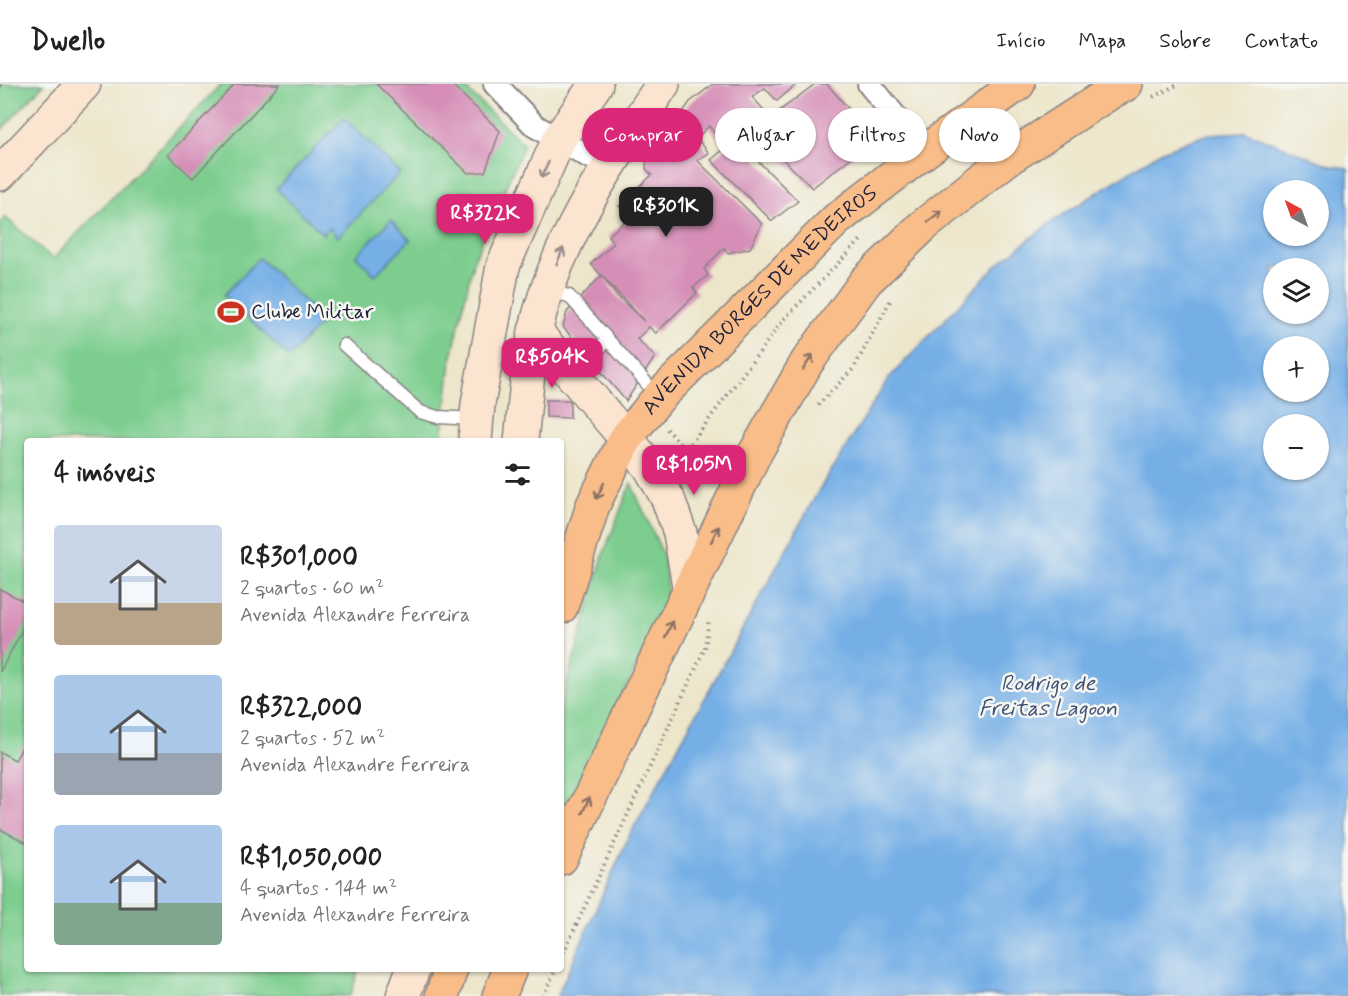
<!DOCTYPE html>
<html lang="pt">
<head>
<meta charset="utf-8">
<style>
  :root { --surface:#fff; --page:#f2f2f2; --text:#222; --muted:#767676; --line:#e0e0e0; --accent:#db2777 }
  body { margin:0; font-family:Mynerve,sans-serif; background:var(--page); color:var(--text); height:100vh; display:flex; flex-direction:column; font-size:22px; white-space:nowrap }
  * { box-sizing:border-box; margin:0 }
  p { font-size:20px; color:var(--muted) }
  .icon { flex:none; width:33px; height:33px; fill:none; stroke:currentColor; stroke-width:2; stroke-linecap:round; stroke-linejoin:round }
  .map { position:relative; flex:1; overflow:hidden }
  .details { position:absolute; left:24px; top:354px; width:540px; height:534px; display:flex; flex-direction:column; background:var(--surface); border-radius:6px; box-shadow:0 2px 4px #0004 }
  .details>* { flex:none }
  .banner { position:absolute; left:582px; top:24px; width:570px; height:54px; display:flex; gap:12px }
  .needle { width:39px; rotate:319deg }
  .buttons { position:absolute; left:1263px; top:96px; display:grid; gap:12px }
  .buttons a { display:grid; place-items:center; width:66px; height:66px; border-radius:50%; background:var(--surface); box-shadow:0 2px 4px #0004; font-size:30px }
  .price { position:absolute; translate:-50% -51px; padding:0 14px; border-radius:12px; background:var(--accent); color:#fff; font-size:20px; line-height:39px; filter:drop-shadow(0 2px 3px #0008) }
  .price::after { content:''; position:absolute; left:50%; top:36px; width:18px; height:14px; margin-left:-9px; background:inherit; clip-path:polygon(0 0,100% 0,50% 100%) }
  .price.active { background:#222; color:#fff }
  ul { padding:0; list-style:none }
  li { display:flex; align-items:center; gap:18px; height:150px; padding:0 30px }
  li span { display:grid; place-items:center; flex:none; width:168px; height:120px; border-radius:6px; color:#555 }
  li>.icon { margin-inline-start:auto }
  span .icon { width:72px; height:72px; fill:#fffc; stroke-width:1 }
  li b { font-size:26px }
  h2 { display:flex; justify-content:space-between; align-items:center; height:72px; padding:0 30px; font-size:26px }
  .pill { padding:0 21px; border-radius:27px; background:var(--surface); box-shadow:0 2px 4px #0004; font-size:21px; line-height:54px }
  .pill.active { background:var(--accent); color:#fff }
  header { display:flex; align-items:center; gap:36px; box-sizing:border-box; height:84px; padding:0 30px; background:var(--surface); border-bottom:2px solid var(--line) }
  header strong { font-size:28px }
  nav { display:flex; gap:33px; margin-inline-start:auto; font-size:21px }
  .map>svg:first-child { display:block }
  .green { fill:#7ccd8e; stroke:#4f7864; stroke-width:1.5 }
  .water { fill:#75afe6; stroke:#4c6890; stroke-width:1.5; fill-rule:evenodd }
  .building { fill:#d68eb7 }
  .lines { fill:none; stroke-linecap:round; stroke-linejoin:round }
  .lane-casing { stroke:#888483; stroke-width:15 }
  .street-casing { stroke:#888483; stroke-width:26 }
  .secondary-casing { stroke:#888483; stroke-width:36 }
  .highway-casing { stroke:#888483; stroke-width:36 }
  .path { stroke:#888483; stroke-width:4; stroke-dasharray:1.5 4.5; stroke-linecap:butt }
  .lane { stroke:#fff; stroke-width:12 }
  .street { stroke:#fff; stroke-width:22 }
  .secondary { stroke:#fce5d0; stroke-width:33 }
  .highway { stroke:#f8bd89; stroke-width:33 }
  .oneway { stroke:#9a8d8d }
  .oneway2 { stroke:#8d7062 }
  .labels { text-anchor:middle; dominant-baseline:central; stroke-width:5; stroke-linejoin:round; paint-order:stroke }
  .street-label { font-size:21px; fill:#22223b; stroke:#f6f6f2 }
  .poi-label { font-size:21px; fill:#22223b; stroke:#f6f6f2; text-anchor:start }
  .water-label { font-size:22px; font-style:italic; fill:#3f5377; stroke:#f6f6f2 }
</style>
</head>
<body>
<header>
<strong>Dwello</strong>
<nav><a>Início</a><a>Mapa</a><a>Sobre</a><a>Contato</a></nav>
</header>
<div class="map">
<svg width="1348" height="912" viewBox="0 0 1348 912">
  <rect width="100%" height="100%" fill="#f6f6f2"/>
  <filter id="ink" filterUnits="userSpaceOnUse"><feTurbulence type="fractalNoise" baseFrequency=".0167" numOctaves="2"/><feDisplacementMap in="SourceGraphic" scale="12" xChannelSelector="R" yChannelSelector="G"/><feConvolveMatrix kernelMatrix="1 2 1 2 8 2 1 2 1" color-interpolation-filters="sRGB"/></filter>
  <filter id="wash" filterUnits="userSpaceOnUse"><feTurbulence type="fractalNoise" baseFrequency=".008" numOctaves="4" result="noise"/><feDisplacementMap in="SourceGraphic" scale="24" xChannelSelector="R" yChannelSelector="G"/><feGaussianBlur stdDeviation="1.35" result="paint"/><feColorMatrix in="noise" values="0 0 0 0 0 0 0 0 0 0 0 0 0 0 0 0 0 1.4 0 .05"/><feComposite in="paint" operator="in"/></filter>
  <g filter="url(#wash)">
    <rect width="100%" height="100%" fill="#ede6cb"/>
    <g class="green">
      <polygon points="0,0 44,0 0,47"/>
      <polygon points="221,0 461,0 524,61 473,178 451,277 442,357 27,357 27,885 359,885 350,912 0,912 0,139 5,133 53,175"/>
      <polygon points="631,399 664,473 668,517 561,737 561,621 603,471"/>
    </g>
    <g class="water">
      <polygon points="344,34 400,89 338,153 329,144 323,150 276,105"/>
      <path d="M 1246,48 L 1332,82 L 1348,84 L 1348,912 L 557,912 L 628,754 L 816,411 L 889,294 L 997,181 L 1050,139 L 1162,67 L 1208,50 ZM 1274,106 L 1318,106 L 1318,152 L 1274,152 ZM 1274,184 L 1318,184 L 1318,230 L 1274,230 ZM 1318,262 L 1318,308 L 1274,308 L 1274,262 ZM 1274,340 L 1318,340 L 1318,386 L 1274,386 Z"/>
      <polygon points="391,136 410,156 375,191 356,172"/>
      <polygon points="259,174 324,236 289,273 224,211"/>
    </g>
    <g id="blocks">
      <g class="building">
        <polygon points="235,0 280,0 193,94 168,71"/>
        <polygon points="376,0 451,0 500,47 485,88 468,89"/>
        <polygon points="713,0 797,0 777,17 765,4 752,13 764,26 720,57 709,42 697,54 709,69 697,76 762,140 750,164 728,169 724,164 704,185 708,191 693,204 697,209 656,249 649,243 637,255 655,273 626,317 563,243 567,228 602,191 617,212 644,237 591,180 614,159 608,152 629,134 619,122 652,91 646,85 647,63 669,48 690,18"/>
        <polygon points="815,0 827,0 863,41 865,63 812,104 754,46"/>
        <polygon points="736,55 798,117 772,137 711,76"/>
        <polygon points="546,316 570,316 570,334 546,333"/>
        <polygon points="0,505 27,519 27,537 0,588"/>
        <polygon points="27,655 27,759 0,745 0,668 15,676"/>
      </g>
    </g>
  </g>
  <g filter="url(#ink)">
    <use href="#blocks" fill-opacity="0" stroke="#888483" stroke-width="1.5"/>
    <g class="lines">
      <defs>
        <g id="lane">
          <polyline points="549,210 561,210 569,212 658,312"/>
          <polyline points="344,261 420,328 438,333 475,335"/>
          <polyline points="572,289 608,256"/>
        </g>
        <g id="street">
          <polyline points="495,0 535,42 588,72 609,79"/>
          <polyline points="869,0 924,68"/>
        </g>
        <g id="secondary">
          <polyline points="0,90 84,0"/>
          <polyline points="535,247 650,383 668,415 680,449 689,502"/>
          <polyline points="475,357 478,320 503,182 559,55 596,0"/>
          <path d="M 521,357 C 525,321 527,283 535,248 C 556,155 611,77 663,0"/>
          <polyline points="403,912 413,885"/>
        </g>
        <g id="highway">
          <path id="s1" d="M 561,523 L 593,421 L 626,354 L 659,313 L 836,136 L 924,68 L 1018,0"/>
          <polyline points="561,774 754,371 807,278 866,197 923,142 1006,76 1111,8 1126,0"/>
          <polyline points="442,912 451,885"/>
          <polyline points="499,912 510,885"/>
        </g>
      </defs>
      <use href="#lane" class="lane-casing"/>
      <use href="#street" class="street-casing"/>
      <use href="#secondary" class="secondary-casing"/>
      <use href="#highway" class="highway-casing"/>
      <g class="path">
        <polyline points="0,2 2,0"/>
        <polyline points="1153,13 1179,0"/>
        <polyline points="818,321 854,284 890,217"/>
        <polyline points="667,345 686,366 785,234 861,156"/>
        <polyline points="561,874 705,564 709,535"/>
        <polyline points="543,912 556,885"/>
      </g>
      <use href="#lane" class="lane"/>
      <use href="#street" class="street"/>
      <use href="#secondary" class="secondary"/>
      <use href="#highway" class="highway"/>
    </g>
    <defs><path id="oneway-shaft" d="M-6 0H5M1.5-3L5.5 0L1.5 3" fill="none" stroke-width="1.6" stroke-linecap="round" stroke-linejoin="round" transform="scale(1.5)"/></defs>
    <g class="oneway">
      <use href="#oneway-shaft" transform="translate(545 86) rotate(114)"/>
      <use href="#oneway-shaft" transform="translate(560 172) rotate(-68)"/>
    </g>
    <g class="oneway2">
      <use href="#oneway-shaft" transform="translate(935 132) rotate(-38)"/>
      <use href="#oneway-shaft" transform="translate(808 278) rotate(-57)"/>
      <use href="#oneway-shaft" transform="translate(600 407) rotate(116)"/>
      <use href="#oneway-shaft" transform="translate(715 450) rotate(-64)"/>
      <use href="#oneway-shaft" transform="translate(669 545) rotate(-65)"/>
      <use href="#oneway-shaft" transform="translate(586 721) rotate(-65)"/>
    </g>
  </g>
  <defs>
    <symbol id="stadium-bare" viewBox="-9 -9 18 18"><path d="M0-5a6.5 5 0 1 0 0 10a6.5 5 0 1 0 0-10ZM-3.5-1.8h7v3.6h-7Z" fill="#c8321e" stroke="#f6f6f2" stroke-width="2.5" paint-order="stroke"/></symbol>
  </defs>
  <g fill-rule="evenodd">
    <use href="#stadium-bare" x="212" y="209" width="38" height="38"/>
  </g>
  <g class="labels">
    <g class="street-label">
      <text stroke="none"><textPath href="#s1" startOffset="374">AVENIDA BORGES DE MEDEIROS</textPath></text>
    </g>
    <g class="poi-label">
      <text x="251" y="228">Clube Militar</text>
    </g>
    <g class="water-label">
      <text x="1048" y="600">Rodrigo de<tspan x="1048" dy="25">Freitas Lagoon</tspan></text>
    </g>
  </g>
</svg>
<div class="buttons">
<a><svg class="needle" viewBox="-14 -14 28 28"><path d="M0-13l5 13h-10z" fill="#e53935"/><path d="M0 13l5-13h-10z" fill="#767676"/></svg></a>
<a><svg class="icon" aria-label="layers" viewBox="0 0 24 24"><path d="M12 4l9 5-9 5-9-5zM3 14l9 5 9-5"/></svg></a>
<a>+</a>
<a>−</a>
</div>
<b class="price active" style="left:666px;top:154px">R$301K</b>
<b class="price" style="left:485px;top:161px">R$322K</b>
<b class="price" style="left:552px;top:305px">R$504K</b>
<b class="price" style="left:694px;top:412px">R$1.05M</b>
<div class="banner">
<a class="pill active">Comprar</a>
<a class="pill">Alugar</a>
<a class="pill">Filtros</a>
<a class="pill">Novo</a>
</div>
<section class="details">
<h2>4 imóveis<svg class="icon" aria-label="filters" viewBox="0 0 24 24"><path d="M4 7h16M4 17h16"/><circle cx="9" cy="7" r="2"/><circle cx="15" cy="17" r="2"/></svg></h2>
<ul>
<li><span style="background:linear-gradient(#c9d6e8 65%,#b9a48a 0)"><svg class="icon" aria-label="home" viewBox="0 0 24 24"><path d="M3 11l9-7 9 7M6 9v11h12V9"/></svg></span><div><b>R$301,000</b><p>2 quartos · 60 m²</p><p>Avenida Alexandre Ferreira</p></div></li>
<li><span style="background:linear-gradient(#a9c7e8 65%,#9aa5b1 0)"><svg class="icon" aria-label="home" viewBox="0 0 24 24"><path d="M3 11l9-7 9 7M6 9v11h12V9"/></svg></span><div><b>R$322,000</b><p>2 quartos · 52 m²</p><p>Avenida Alexandre Ferreira</p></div></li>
<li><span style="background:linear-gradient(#a9c7e8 65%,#7fa58c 0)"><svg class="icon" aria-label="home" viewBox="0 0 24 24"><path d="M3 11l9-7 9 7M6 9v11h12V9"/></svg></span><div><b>R$1,050,000</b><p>4 quartos · 144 m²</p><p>Avenida Alexandre Ferreira</p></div></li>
</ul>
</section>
</div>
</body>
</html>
